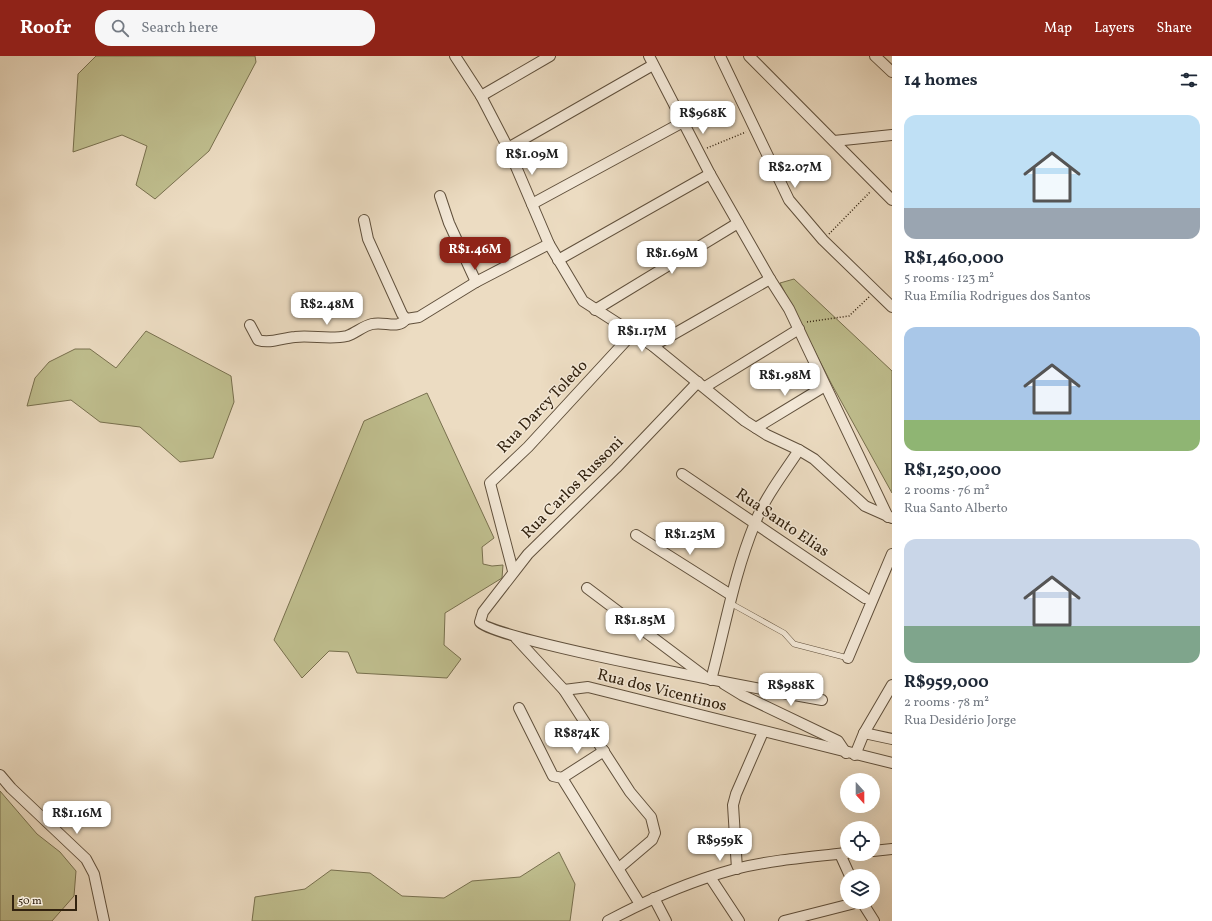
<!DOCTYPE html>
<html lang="en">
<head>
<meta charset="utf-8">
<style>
  :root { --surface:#fff; --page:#f6f6f7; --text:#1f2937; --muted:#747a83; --accent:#8f2418 }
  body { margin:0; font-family:Vollkorn,serif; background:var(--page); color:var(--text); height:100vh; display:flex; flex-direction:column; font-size:15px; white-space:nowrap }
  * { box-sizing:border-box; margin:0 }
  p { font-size:13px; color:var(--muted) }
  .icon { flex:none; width:22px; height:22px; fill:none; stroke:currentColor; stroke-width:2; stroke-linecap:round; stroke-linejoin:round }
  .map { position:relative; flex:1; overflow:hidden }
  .panel { display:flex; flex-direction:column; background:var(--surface); width:320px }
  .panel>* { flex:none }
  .needle { width:26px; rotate:159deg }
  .controls { position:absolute; left:840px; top:717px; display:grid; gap:8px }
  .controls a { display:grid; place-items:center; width:40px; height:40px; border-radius:50%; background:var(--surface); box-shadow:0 4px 16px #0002; font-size:20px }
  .scale { position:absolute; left:12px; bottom:10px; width:65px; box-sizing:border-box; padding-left:4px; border:2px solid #32220f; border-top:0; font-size:11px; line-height:14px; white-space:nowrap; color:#32220f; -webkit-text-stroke:3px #f3e8d7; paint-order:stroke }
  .price { position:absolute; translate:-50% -34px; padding:0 9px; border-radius:8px; background:#fff; color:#222; font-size:13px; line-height:26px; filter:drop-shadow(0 1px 2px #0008) }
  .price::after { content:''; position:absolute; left:50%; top:24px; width:12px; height:9px; margin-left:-6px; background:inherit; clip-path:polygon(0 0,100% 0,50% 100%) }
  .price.active { background:var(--accent); color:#fff }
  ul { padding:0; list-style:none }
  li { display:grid; align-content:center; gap:8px; height:212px; padding:0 12px }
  li span { display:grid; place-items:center; height:124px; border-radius:12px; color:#555 }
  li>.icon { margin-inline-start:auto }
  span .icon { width:72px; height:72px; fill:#fffc; stroke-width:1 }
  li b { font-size:17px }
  h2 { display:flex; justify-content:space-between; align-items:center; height:48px; padding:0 12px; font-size:17px }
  header { display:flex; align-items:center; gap:24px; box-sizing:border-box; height:56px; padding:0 20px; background:var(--accent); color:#fff }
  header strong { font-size:19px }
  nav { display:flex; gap:22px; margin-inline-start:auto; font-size:14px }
  .search { width:280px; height:36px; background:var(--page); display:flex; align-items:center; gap:10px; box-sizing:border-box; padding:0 14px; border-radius:16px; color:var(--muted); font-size:15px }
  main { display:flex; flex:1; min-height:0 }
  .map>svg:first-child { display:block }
  .green { fill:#bfbe8e; stroke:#78704e }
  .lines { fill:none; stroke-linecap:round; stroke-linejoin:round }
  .service-casing { stroke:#60503c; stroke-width:6 }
  .minor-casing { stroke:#60503c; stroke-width:12 }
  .path { stroke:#32220f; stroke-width:1.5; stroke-dasharray:1 2; stroke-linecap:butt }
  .service { stroke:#f3e8d7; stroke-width:5 }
  .minor { stroke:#f3e8d7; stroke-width:10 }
  .labels { text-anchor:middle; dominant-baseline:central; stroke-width:3; stroke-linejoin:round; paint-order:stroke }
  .street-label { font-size:16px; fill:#32220f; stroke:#f3e8d7 }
</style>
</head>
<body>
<header>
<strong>Roofr</strong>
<div class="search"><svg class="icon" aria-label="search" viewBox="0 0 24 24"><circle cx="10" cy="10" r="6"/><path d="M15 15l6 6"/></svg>Search here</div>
<nav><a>Map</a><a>Layers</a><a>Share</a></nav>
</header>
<main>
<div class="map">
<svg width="892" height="865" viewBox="0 0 892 865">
  <rect width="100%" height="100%" fill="#ecdcc2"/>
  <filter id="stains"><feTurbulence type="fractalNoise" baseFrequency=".005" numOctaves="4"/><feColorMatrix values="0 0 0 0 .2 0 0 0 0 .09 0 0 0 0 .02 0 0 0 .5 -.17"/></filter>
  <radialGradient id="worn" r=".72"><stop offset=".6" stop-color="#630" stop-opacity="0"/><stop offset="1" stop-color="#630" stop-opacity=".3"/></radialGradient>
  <g class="green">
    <polygon points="96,0 255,0 256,6 209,95 155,143 136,129 147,90 122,79 73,96 78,18"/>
    <polygon points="794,223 892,315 892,437 831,327 780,227"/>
    <polygon points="146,275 231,320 234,346 213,402 180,406 140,371 100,366 71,344 27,350 35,322 49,306 75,293 90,293 116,312"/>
    <polygon points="427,337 494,482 482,491 483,508 492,510 503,509 502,522 445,557 444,589 461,603 447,622 357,617 348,596 329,595 302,622 274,584 364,365"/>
    <polygon points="0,735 37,778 60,796 76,815 74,840 52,865 0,865"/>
    <polygon points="559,796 575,828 570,865 252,865 255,841 305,833 331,814 370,817 402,840 444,842 472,825 520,821"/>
  </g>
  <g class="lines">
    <defs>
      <polyline id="service" points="730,547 784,577 794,588 848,602"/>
      <g id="minor">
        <polyline points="455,0 481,40 508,92 549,188 583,245 653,290 745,365 767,379 799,394 814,403 865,450 892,462"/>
        <polyline points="649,0 710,118 770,223 789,253 888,461"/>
        <polyline points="720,0 789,144 823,184 892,251"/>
        <polyline points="749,0 892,144"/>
        <polyline points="875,0 892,16"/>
        <polyline points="481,40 550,0"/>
        <polyline points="834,85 892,79"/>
        <polyline points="508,92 653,9"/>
        <polyline points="440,140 449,167 476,226"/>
        <polyline points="532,148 683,66"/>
        <polyline points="364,164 368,183 402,258 406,263"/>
        <polyline points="558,204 710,118"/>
        <polyline points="595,254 738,167"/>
        <polyline points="406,263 419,261 476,226 549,188"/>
        <path d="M 250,269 L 258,284 C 270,288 282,282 295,281 C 312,279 330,284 347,280 C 356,277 363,270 372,268 C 385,265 398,274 406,263"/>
        <polyline points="653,290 770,223"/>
        <path d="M 698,326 L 616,412 L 528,498 L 483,556 L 480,566 C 491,584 782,637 822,644"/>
        <polyline points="705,331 799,273"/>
        <polyline points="756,372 825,330"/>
        <polyline points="682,418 865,542"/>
        <polyline points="636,479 731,539"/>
        <polyline points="513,515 490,427 528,391 633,277"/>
        <polyline points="587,532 704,620"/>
        <polyline points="516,582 564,634 630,736 651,761 655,777 652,784 619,812"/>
        <polyline points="848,602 892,498"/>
        <path d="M 711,624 C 725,572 734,518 755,467 C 765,441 784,417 799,394"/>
        <polyline points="724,628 742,639 838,685 846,697"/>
        <polyline points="564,634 588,631 892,707"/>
        <polyline points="519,652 553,720 562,722 640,848"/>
        <polyline points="864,677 892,683"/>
        <polyline points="855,699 864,677 892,629"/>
        <polyline points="0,719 11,732 86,803 94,818 104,865"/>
        <polyline points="562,722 604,695"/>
        <polyline points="873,795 892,793"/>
        <polyline points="840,798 850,820"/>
        <polyline points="737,813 733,749 736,738 763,676"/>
        <polyline points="710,821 739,865"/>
        <polyline points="654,842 666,865"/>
        <polyline points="862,846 874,865"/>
        <path d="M 608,865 C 649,843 691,825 735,813 C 771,804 810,801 847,797"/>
        <polyline points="784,865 859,846"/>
      </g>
    </defs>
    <use href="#service" class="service-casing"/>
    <use href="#minor" class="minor-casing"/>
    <g class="path">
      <polyline points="707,92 746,76"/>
      <polyline points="829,178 871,135"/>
      <polyline points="807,266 849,260 869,241"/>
    </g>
    <use href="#service" class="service"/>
    <use href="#minor" class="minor"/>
  </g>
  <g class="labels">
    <g class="street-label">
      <text transform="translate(543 351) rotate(-46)">Rua Darcy Toledo</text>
      <text transform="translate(573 432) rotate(-45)">Rua Carlos Russoni</text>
      <text transform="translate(782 467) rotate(34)">Rua Santo Elias</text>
      <text transform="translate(662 635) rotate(14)">Rua dos Vicentinos</text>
    </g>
  </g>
  <rect width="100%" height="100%" filter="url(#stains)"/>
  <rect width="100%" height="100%" fill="url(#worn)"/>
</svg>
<div class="controls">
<a><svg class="needle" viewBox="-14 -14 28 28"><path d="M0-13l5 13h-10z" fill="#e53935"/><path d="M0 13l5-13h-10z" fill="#747a83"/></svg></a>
<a><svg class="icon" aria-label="locate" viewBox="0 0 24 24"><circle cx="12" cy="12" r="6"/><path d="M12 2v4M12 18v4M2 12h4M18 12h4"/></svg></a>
<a><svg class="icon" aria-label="layers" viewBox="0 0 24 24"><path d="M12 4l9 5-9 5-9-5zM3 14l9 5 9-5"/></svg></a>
</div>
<div class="scale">50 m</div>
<b class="price" style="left:703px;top:79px">R$968K</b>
<b class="price" style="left:532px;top:120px">R$1.09M</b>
<b class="price" style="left:795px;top:133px">R$2.07M</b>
<b class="price active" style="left:475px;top:215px">R$1.46M</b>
<b class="price" style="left:672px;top:219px">R$1.69M</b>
<b class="price" style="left:327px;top:270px">R$2.48M</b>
<b class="price" style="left:642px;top:297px">R$1.17M</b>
<b class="price" style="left:785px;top:341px">R$1.98M</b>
<b class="price" style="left:690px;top:500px">R$1.25M</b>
<b class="price" style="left:640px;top:586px">R$1.85M</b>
<b class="price" style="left:791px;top:651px">R$988K</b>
<b class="price" style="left:577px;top:699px">R$874K</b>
<b class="price" style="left:77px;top:779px">R$1.16M</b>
<b class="price" style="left:720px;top:806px">R$959K</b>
</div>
<section class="panel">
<h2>14 homes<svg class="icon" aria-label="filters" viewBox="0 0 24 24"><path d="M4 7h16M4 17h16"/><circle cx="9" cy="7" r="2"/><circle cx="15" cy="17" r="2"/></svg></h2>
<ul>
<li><span style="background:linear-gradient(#bfe0f5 75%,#9aa5b1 0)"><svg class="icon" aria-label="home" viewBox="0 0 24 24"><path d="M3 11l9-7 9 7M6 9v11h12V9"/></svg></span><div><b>R$1,460,000</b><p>5 rooms · 123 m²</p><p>Rua Emília Rodrigues dos Santos</p></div></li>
<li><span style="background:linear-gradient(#a9c7e8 75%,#8fb573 0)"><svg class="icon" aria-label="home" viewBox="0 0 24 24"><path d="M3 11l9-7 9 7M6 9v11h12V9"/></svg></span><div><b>R$1,250,000</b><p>2 rooms · 76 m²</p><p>Rua Santo Alberto</p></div></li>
<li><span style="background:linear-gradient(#c9d6e8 70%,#7fa58c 0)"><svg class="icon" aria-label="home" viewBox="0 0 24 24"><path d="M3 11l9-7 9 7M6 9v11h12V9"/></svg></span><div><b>R$959,000</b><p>2 rooms · 78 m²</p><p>Rua Desidério Jorge</p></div></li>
</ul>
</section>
</main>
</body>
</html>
